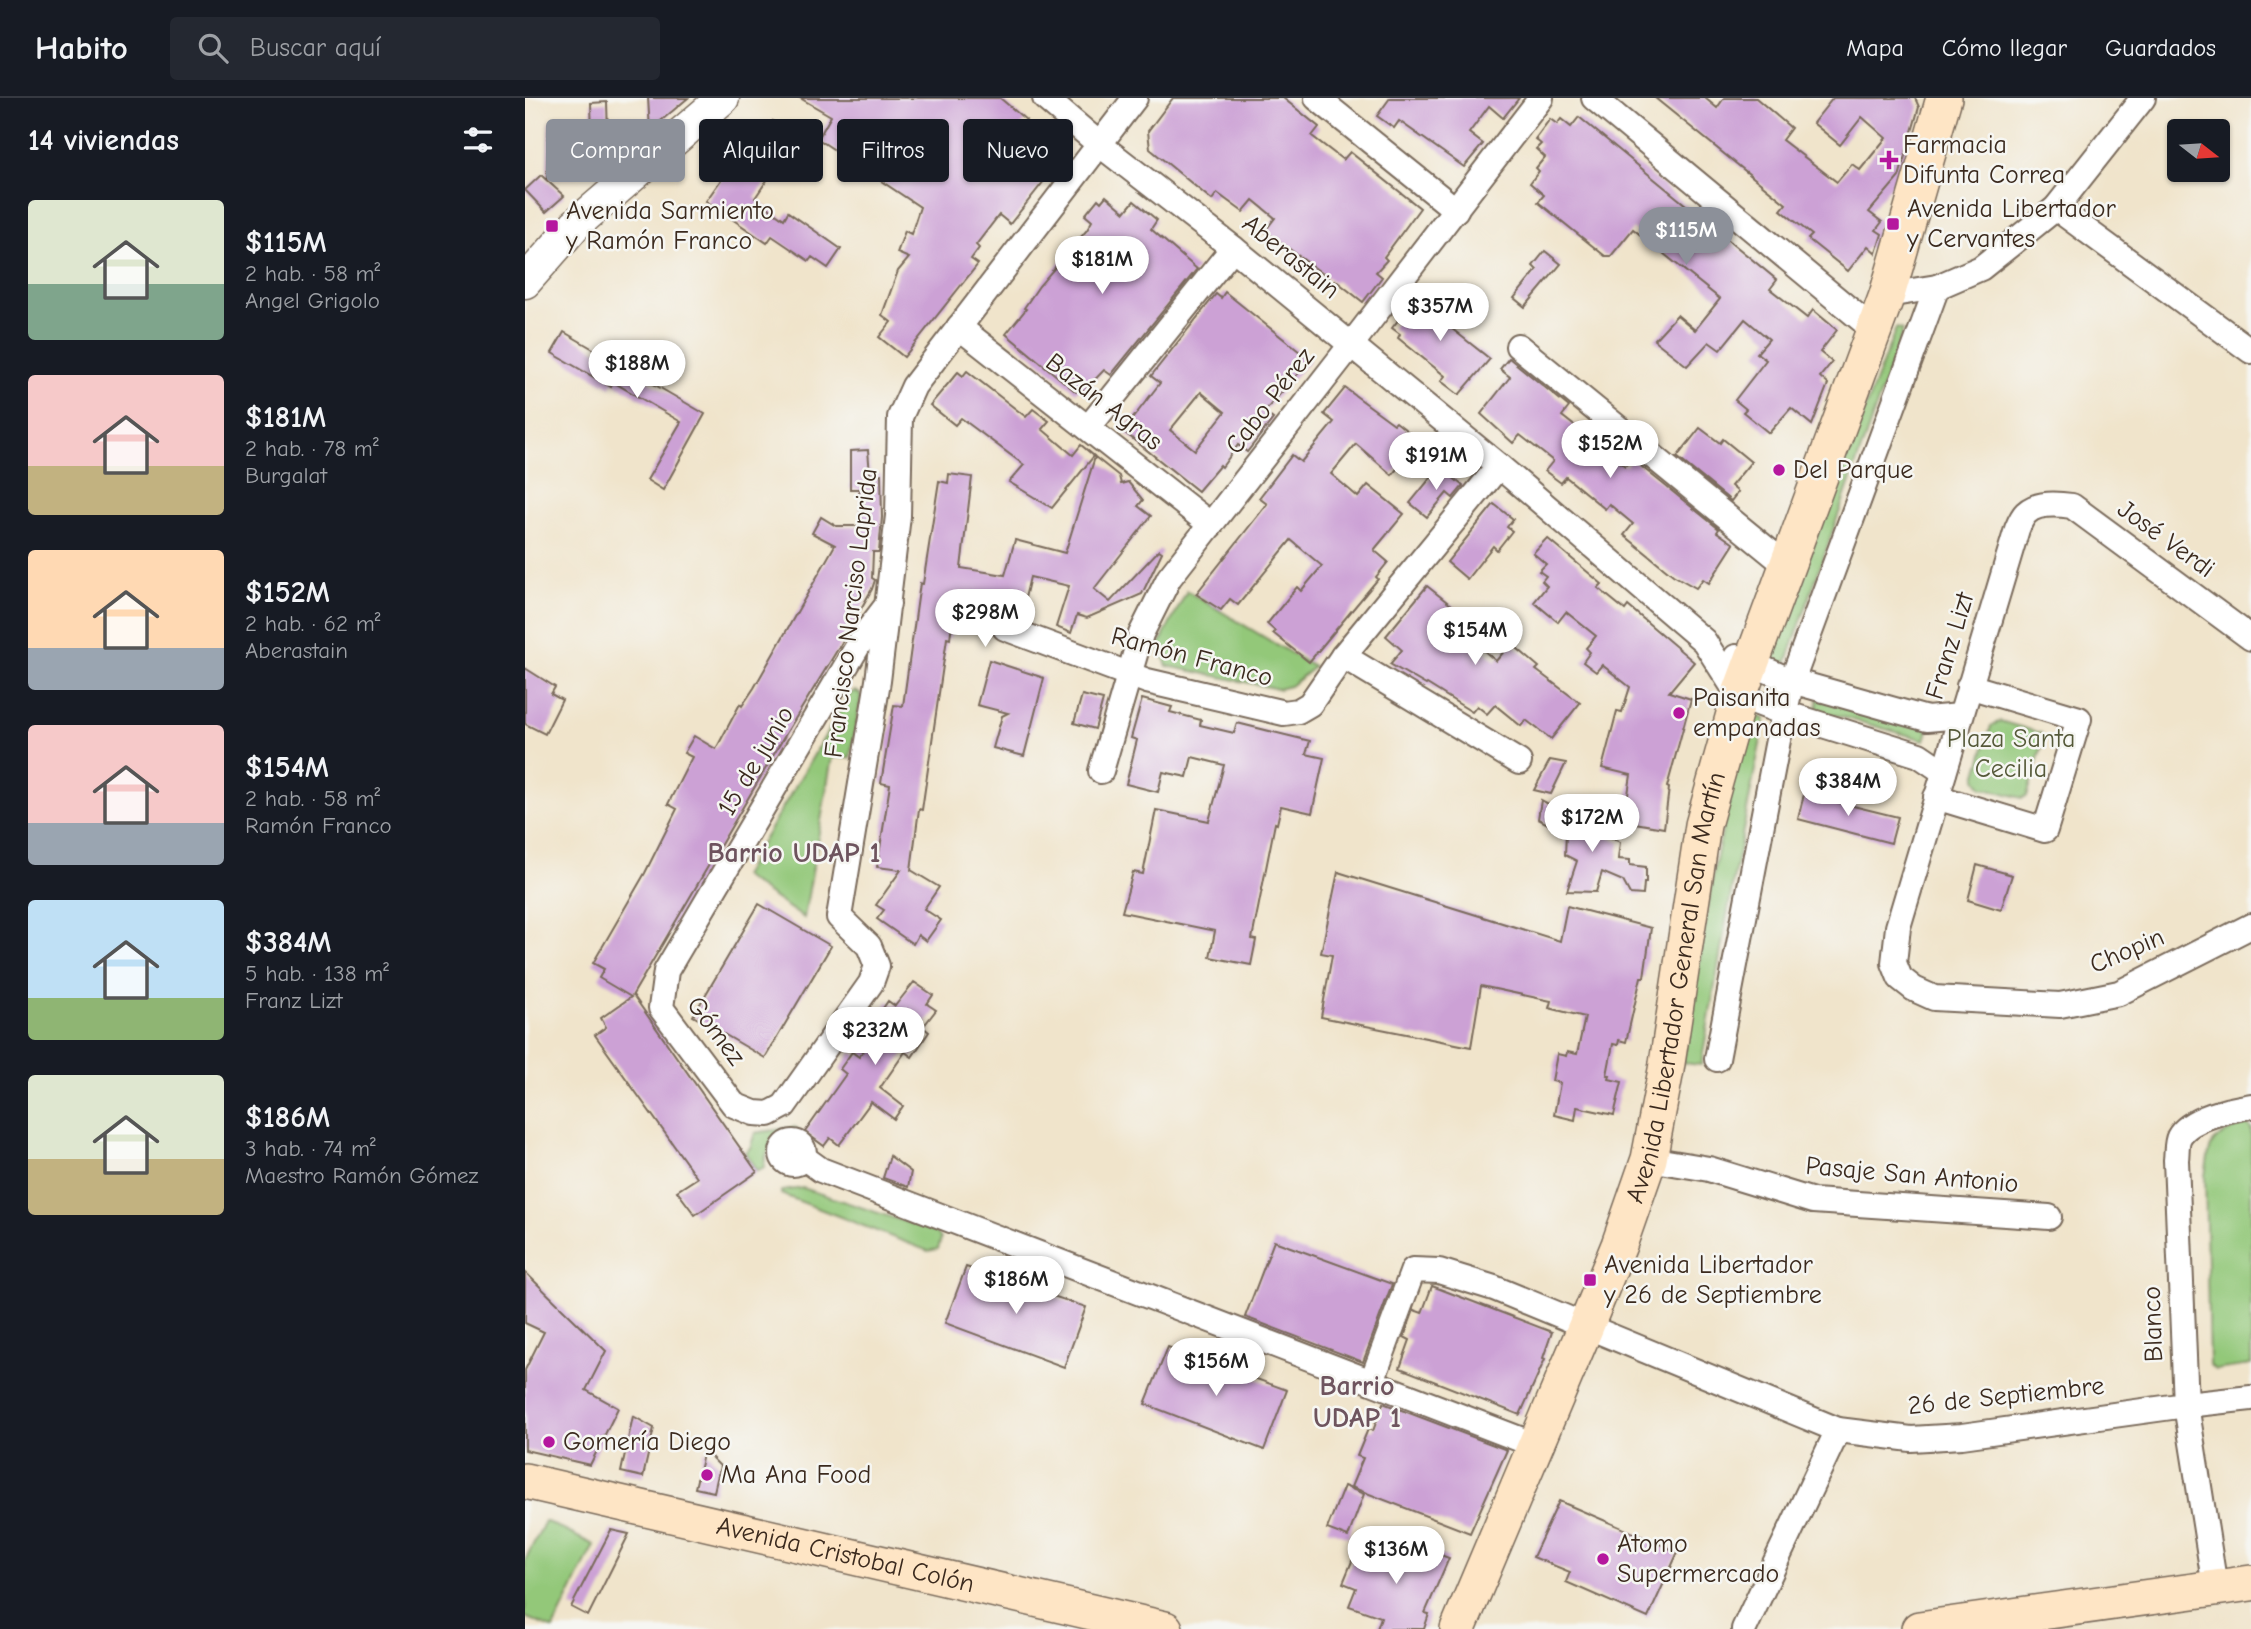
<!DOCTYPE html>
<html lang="es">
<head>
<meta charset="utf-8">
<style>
  :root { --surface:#171b24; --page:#242831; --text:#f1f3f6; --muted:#9ea1a6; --line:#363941; --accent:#8c9099 }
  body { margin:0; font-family:"Comic Neue",sans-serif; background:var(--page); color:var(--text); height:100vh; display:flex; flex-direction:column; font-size:26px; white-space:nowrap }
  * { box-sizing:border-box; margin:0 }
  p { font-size:23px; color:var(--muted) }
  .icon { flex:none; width:38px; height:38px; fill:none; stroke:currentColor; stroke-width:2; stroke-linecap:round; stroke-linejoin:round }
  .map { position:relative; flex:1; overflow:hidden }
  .details { display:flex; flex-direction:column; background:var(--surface); width:525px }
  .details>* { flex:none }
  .hud { position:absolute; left:21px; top:21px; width:665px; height:63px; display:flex; gap:14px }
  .needle { width:46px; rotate:107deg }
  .buttons { position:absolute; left:1642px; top:21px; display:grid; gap:14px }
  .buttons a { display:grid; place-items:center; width:63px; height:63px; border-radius:7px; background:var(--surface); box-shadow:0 2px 5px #0004; font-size:35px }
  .price { position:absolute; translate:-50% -60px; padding:0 16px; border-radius:24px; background:#fff; color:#222; font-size:23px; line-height:46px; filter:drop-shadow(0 2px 4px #0008) }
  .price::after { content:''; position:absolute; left:50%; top:42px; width:21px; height:16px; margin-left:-10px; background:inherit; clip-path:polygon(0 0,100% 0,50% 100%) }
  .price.active { background:var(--accent); color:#fff }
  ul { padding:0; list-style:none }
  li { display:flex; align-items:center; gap:21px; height:175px; padding:0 28px }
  li span { display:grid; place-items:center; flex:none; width:196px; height:140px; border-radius:7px; color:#555 }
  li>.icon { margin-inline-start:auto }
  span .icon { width:84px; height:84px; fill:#fffc; stroke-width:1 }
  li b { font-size:30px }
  h2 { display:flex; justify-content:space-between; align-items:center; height:84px; padding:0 28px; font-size:30px }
  .pill { padding:0 24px; border-radius:7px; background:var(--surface); box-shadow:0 2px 5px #0004; font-size:24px; line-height:63px }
  .pill.active { background:var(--accent); color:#fff }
  header { display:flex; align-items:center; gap:42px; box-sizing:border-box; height:98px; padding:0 35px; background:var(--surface); border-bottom:2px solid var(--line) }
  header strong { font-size:33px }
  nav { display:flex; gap:38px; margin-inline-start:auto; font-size:24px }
  .search { width:490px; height:63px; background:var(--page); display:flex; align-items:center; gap:18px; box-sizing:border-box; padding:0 24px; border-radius:7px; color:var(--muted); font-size:26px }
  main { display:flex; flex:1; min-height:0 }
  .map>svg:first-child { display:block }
  .green { fill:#93c879; stroke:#67794c; stroke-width:2 }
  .building { fill:#cca1d5; fill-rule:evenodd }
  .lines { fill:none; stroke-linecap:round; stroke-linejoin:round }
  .minor-casing { stroke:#7a6b5b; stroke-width:28 }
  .tertiary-casing { stroke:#7a6b5b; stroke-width:35 }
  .secondary-casing { stroke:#7a6b5b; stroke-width:38 }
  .minor { stroke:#fff; stroke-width:24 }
  .tertiary { stroke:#fff; stroke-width:32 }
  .secondary { stroke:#fee5c5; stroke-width:35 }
  .poi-dot { fill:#b5179e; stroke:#f6f6f2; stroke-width:2.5 }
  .labels { text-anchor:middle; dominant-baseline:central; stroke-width:5; stroke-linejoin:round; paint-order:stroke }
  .poi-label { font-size:26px; fill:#3b2a1e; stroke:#f6f6f2; text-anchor:start }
  .street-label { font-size:26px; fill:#3b2a1e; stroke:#f6f6f2 }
  .park-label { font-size:26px; fill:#555939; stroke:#f6f6f2 }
  .neighbourhood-label { font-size:28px; font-weight:bold; fill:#6e545e; stroke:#f6f6f2 }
</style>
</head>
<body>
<header>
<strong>Habito</strong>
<div class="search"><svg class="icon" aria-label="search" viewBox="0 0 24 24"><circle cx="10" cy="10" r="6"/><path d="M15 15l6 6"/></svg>Buscar aquí</div>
<nav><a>Mapa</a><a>Cómo llegar</a><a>Guardados</a></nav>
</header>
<main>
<section class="details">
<h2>14 viviendas<svg class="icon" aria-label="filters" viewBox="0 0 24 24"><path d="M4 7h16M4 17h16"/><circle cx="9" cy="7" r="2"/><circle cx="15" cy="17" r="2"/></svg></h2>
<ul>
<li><span style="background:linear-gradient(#dfe7d0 60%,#7fa58c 0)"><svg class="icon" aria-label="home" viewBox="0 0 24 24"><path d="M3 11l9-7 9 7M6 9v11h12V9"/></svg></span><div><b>$115M</b><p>2 hab. · 58 m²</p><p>Angel Grigolo</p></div></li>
<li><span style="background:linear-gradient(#f6c9c9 65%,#c2b280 0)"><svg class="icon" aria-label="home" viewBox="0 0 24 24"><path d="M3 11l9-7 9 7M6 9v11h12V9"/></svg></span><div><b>$181M</b><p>2 hab. · 78 m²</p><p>Burgalat</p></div></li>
<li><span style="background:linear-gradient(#ffd9b3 70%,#9aa5b1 0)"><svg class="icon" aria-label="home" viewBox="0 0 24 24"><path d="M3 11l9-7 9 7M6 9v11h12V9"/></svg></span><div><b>$152M</b><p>2 hab. · 62 m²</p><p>Aberastain</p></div></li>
<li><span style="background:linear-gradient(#f6c9c9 70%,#9aa5b1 0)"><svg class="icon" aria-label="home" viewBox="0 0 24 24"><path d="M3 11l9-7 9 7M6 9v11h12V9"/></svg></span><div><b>$154M</b><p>2 hab. · 58 m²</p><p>Ramón Franco</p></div></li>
<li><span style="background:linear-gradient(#bfe0f5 70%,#8fb573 0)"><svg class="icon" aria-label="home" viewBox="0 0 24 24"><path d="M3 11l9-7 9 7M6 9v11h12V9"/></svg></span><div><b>$384M</b><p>5 hab. · 138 m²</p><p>Franz Lizt</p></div></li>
<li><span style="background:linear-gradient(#dfe7d0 60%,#c2b280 0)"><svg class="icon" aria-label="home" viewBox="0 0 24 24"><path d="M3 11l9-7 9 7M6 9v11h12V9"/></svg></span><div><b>$186M</b><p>3 hab. · 74 m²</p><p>Maestro Ramón Gómez</p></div></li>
</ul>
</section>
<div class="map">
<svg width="1726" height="1531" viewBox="0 0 1726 1531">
  <rect width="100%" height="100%" fill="#f6f6f2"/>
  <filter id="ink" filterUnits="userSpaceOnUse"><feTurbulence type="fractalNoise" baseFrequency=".0143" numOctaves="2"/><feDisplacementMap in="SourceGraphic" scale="14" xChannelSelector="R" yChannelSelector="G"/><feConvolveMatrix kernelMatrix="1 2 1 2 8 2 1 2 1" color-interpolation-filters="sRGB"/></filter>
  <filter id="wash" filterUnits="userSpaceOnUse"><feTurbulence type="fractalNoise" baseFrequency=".00686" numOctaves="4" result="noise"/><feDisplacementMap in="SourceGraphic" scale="28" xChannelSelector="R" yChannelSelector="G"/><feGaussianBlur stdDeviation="1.57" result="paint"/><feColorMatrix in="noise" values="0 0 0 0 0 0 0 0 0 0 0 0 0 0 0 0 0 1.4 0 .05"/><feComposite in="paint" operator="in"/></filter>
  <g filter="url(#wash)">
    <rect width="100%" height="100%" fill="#f0e4cb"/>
    <g class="green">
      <polygon points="1371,230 1378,232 1261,566 1245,560"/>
      <polygon points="662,493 789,569 765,588 753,591 642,568 634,547"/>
      <polygon points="330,593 335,596 336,600 325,660 307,659 279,820 217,778 325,596"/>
      <polygon points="1293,601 1404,629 1400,642 1292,612"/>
      <polygon points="1223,615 1240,621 1208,783 1176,967 1158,965 1190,767"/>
      <polygon points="1475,623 1516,635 1519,641 1502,698 1497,700 1457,689 1451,680 1466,628"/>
      <path d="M 1721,1026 L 1726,1030 L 1726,1267 L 1690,1272 L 1684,1266 L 1680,1078 C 1686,1039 1685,1042 1721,1026 Z"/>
      <path d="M 270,1029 L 274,1033 C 254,1038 240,1047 239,1069 L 232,1073 L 220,1054 L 225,1050 L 230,1035 Z"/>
      <polygon points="278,1090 411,1134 416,1141 413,1151 403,1153 256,1096 256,1093"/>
      <polygon points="20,1423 69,1447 28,1531 0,1519 0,1462"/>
    </g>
    <g id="blocks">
      <g class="building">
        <polygon points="123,0 163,0 125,32"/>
        <polygon points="275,0 475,0 501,22 496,28 507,39 506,40 534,64 485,126 474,117 451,147 454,150 446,161 453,166 379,259 354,239 366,224 357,217 373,173 384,160 372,155 380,133 386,136 395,109 293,41 306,18"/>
        <polygon points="648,0 758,0 794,29 787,38 818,62 825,54 895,110 859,159 862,162 851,174 857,179 838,204 810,182 809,184 740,133 750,120 728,102 718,114 692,95 687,102 625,51 623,33"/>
        <polygon points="865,0 994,0 978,20 964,8 944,35 958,46 939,69 874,23 869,30 852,18"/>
        <polygon points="1130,0 1180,0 1192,10 1199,0 1231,0 1266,30 1257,42 1312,84 1327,66 1335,72 1361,40 1337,19 1315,47 1288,25 1308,0 1390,0 1394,9 1374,79 1344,114 1357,124 1351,132 1357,136 1351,155 1343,148 1323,173 1283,141 1287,137 1256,112 1261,106"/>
        <polygon points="82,4 83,37 67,37 66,5"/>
        <polygon points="1054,19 1252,182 1245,191 1282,220 1288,212 1312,232 1295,254 1307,264 1295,279 1303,286 1287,327 1266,310 1244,335 1218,314 1221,311 1210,302 1241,262 1232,255 1244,241 1220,221 1195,252 1184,244 1162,268 1129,242 1152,217 1170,232 1195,201 1108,131 1086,158 1080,158 1013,104 1019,97 1005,85 1014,73 1011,70 1020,59 1011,51 1016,46 1010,41 1025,21 1032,26 1036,21 1046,29"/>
        <polygon points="248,23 271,39 230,100 259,121 263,114 316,151 303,170 287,159 284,163 247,138 242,145 181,103 222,45 226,47 235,34 239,37"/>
        <polygon points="24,24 51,24 49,79 22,80"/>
        <polygon points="16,77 39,98 21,114 0,92"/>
        <polygon points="581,98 600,114 609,103 632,122 626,131 672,171 586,277 579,272 559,293 555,290 551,294 481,236 501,211 499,210 514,188 562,132 567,123 560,117 573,101 576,104"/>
        <polygon points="1020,153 1036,166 1000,209 989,200 1012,172 1008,168"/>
        <polygon points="906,191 922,203 912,216 919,221 917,223 965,261 934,297 916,283 920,278 873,240 875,236 867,230 889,202 894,206"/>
        <path d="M 700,194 L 785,262 L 739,314 L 748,321 L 722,354 L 713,347 L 697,369 L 695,367 L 673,393 L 598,333 L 635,285 L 626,278 L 691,196 L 696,200 ZM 676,294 L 700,314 L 670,352 L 645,332 Z"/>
        <polygon points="39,234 180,316 138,392 122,382 156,324 88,284 86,289 27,255"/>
        <polygon points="984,260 1044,309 1037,318 1100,368 1107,361 1194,431 1192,434 1209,446 1184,485 1178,481 1171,490 1148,477 1099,437 1108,426 1084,406 1080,411 1041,379 1036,385 1020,373 1028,363 995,337 988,345 956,316 985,279 975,271"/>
        <polygon points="442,273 501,319 508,311 524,323 517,331 548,357 556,347 569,358 527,410 484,384 499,367 436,320 430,327 405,307 433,274 438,278"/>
        <polygon points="820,290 869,326 871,324 895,343 867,377 831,346 806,376 833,399 843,387 879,416 849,452 863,464 851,479 853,481 784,564 748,535 750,533 742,526 772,489 776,493 797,468 766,442 713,507 705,501 696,512 671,496 742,406 734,400 767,357 776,364 809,324 799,316"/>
        <polygon points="1175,330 1195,345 1198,341 1226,364 1206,388 1213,394 1206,403 1152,359"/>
        <polygon points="343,352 345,376 356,376 357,419 354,454 348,454 347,480 350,482 347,491 316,546 262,634 107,898 108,897 232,1074 170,1117 152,1093 172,1080 70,937 81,929 76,920 106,899 74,880 79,871 68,865 120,775 152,711 143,706 167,659 159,655 169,638 191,651 215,606 217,608 229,590 310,447 287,435 296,419 311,428 337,428 334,391 325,391 325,353"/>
        <polygon points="570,359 594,378 596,386 603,384 618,402 613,408 626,418 569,491 585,504 634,452 637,454 617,496 562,520 552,517 546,535 531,529 544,488 505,479 499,504 465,496 463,505 430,500 425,541 422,540 397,712 394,711 386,772 414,789 399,811 416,822 401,843 393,837 388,846 352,821 359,812 351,807 376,772 352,769 365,687 356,685 369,607 378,608 395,485 398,486 414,383 423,385 424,376 447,379 436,470 480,477 490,442 540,455"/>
        <polygon points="912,372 917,376 919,372 938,388 928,400 922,395 902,419 885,405"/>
        <polygon points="969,406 988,421 982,429 987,433 972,452 968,448 942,481 922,464"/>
        <polygon points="1022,440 1077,486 1073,490 1100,512 1103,508 1169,564 1144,594 1166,601 1142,689 1144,690 1139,730 1104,724 1106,710 1102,710 1102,703 1106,677 1077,670 1092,613 1097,614 1105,589 1077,567 1071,574 1058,564 1065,554 1061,550 1071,538 1041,514 1033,524 1009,504 1022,488 1017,483 1021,478 1014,473 1021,466 1008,455"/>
        <polygon points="902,488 951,527 942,538 971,563 986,545 1014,569 1011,572 1055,605 1026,641 1001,622 996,628 970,607 962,616 952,608 947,614 902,586 901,587 865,566 877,552 861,538"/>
        <polygon points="464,562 519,580 499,658 468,650 477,618 483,615 452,607"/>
        <polygon points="0,570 30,589 26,596 37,602 20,636 0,626"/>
        <polygon points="557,597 578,602 570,631 549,625"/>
        <polygon points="617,601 647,609 645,614 676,622 675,627 709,635 712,625 785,643 781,656 799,660 787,715 756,708 752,726 750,725 727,841 731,842 726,867 685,859 690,833 597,814 608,774 618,776 631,712 684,723 699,667 667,659 662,679 638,674 633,694 601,686 612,642 606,640"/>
        <polygon points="1025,662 1041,665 1026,696 1009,692"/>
        <polygon points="1279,696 1373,719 1366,745 1273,721"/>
        <polygon points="1016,702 1095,744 1093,761 1105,762 1105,767 1121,769 1121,785 1119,785 1118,797 1105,796 1098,783 1077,774 1071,794 1042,793 1052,763 1040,757 1041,735 1013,721"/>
        <polygon points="1452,767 1487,777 1476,812 1443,802"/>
        <polygon points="813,774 1035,843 1042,808 1126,830 1119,879 1116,879 1101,944 1094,942 1093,947 1088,946 1082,977 1085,977 1084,981 1097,984 1089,1017 1052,1009 1050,1022 1029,1017 1035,985 1027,983 1032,956 1041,958 1042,954 1052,956 1060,919 1024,910 1026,903 956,888 946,949 796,919 807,857 796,855"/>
        <polygon points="234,806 306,848 240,960 168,918"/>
        <polygon points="389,884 408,897 402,906 411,912 398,929 404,934 387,959 380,954 355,990 378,1008 369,1021 346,1004 314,1047 305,1040 299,1048 280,1034 321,976 315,971 327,954 334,959 359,924 352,919 363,903 370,908"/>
        <polygon points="365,1058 386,1074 383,1089 358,1080"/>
        <polygon points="749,1143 867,1186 838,1264 720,1219"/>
        <polygon points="441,1169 561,1209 539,1269 420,1225"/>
        <polygon points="0,1174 81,1253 61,1292 93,1310 65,1367 0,1352 0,1272 19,1234 0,1225"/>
        <polygon points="907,1188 1027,1234 1018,1260 1020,1261 995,1317 875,1270 885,1242 879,1239 889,1212 897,1215"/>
        <polygon points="643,1249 762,1292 739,1352 620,1306"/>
        <polygon points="858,1305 982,1352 945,1435 826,1389 838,1360 832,1358 843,1331 848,1333"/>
        <polygon points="108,1318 129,1330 118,1379 96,1374"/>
        <polygon points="179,1352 195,1368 189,1394 170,1390"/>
        <polygon points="819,1388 839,1396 823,1439 802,1431"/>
        <polygon points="1034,1403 1153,1454 1123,1520 1041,1484 1045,1474 1008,1459"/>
        <polygon points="86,1432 104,1436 63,1518 46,1509"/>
        <polygon points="883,1445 924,1460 900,1515 904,1516 899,1531 852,1531 856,1519 824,1508 831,1490 818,1485 834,1446 847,1451 869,1480"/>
      </g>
    </g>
  </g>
  <g filter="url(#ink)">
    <use href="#blocks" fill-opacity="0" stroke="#7a6b5b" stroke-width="2"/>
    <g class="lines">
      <defs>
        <g id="minor">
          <polyline points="520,0 574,46 708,150 974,368 1179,543 1214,598 1259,615 1394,657 1419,674"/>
          <polyline points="792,0 931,112"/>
          <polyline points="1069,0 1349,232"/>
          <polyline points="1531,110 1726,253"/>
          <polyline points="1362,197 1412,189 1456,170 1531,110 1618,0"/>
          <polyline points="434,229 686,427"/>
          <polyline points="993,248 1261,467"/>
          <polyline points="563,330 708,150"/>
          <polyline points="363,506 340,536 141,873 136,910 209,1007 229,1015 244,1016 259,1008 346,885 352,868 344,848 314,819 353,583 373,418 375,319 389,288 610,0"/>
          <polyline points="480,530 622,583 759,615 773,613 785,606 818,558 974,368"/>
          <path d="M 1726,540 L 1547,408 C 1533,406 1512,404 1501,415 C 1497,419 1494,426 1492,431 L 1373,829 L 1369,865 L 1375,880 L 1389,891 L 1409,900 L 1535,907 L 1594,895 L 1726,828"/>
          <polyline points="818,558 994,664"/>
          <polyline points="1211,559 1267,583 1366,611 1402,621 1435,618"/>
          <polyline points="576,673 616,536 644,480 826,247 1016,0"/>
          <polyline points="1411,699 1520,732 1554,621 1444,588"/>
          <polyline points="1192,961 1253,642 1267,583 1412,189"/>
          <circle cx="268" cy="1055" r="11"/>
          <polyline points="278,1059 296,1072 1010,1347"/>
          <polyline points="1124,1061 1184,1071 1288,1103 1524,1119"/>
          <polyline points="847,1283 888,1172 914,1173 969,1190 1313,1332 1386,1341 1437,1338 1661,1307 1726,1300"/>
          <path d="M 1690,1489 L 1661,1307 L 1651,1062 C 1652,1055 1651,1045 1654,1039 C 1664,1020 1706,1011 1726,1008"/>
          <polyline points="1219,1531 1313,1332"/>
        </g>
        <polyline id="tertiary" points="0,184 50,127 198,0"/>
        <g id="secondary">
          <path id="s1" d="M 0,1383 L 640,1531"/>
          <path id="s2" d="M 933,1531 L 1061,1228 L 1094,1147 L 1124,1061 L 1141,972 L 1178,727 L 1214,598 L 1362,197 L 1419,0"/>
          <polyline points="1394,1531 1726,1485"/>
        </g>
      </defs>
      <use href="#minor" class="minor-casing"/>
      <use href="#tertiary" class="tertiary-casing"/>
      <use href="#secondary" class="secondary-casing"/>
      <use href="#minor" class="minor"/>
      <use href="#tertiary" class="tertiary"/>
      <use href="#secondary" class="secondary"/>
    </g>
  </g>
  <g class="poi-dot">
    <path d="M1360.5 51.5h7v7h7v7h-7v7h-7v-7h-7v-7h7z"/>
    <rect x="1361" y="119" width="14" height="14" rx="3.5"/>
    <rect x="20" y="121" width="14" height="14" rx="3.5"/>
    <circle cx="1254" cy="372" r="7"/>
    <circle cx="1154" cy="615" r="7"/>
    <rect x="1058" y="1175" width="14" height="14" rx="3.5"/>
    <circle cx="24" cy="1344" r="7"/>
    <circle cx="182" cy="1377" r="7"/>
    <circle cx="1078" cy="1461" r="7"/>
  </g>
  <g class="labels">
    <g class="poi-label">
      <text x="1378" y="47">Farmacia<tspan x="1378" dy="30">Difunta Correa</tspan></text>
      <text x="1382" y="111">Avenida Libertador<tspan x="1382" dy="30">y Cervantes</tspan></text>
      <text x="41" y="113">Avenida Sarmiento<tspan x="41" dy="30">y Ramón Franco</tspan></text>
      <text x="1268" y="372">Del Parque</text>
      <text x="1168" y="600">Paisanita<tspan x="1168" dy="30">empanadas</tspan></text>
      <text x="1079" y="1167">Avenida Libertador<tspan x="1079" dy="30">y 26 de Septiembre</tspan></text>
      <text x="38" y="1344">Gomería Diego</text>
      <text x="196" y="1377">Ma Ana Food</text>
      <text x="1092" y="1446">Atomo<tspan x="1092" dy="30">Supermercado</tspan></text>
    </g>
    <g class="street-label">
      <text transform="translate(766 159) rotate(39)">Aberastain</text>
      <text transform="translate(745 303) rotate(-52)">Cabo Pérez</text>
      <text transform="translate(579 304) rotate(38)">Bazán Agras</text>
      <text transform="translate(1641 441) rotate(36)">José Verdi</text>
      <text transform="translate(326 515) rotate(-83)">Francisco Narciso Laprida</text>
      <text transform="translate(1425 548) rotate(-73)">Franz Lizt</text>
      <text transform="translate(667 559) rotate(15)">Ramón Franco</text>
      <text transform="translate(231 663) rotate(-59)">15 de junio</text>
      <text transform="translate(1602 853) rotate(-23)">Chopin</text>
      <text stroke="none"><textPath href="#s2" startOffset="681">Avenida Libertador General San Martín</textPath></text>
      <text transform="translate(191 933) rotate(53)">Gómez</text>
      <text transform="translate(1387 1077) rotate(5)">Pasaje San Antonio</text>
      <text transform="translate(1628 1226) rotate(-92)">Blanco</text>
      <text transform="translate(1481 1298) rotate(-6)">26 de Septiembre</text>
      <text stroke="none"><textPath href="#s1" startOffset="329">Avenida Cristobal Colón</textPath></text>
    </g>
    <g class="park-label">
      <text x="1486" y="641">Plaza Santa<tspan x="1486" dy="30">Cecilia</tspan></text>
    </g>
    <g class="neighbourhood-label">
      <text x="269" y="755">Barrio UDAP 1</text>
      <text x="832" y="1288">Barrio<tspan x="832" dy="32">UDAP 1</tspan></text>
    </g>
  </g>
</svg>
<div class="buttons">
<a><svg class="needle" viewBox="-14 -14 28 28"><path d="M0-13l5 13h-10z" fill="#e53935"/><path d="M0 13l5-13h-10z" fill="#9ea1a6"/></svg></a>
</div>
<b class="price active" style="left:1161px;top:169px">$115M</b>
<b class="price" style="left:577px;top:198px">$181M</b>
<b class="price" style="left:915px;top:245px">$357M</b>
<b class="price" style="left:112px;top:302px">$188M</b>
<b class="price" style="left:1085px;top:382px">$152M</b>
<b class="price" style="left:911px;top:394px">$191M</b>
<b class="price" style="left:460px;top:551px">$298M</b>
<b class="price" style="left:950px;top:569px">$154M</b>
<b class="price" style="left:1323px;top:720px">$384M</b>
<b class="price" style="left:1067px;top:756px">$172M</b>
<b class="price" style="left:350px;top:969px">$232M</b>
<b class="price" style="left:491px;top:1218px">$186M</b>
<b class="price" style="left:691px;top:1300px">$156M</b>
<b class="price" style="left:871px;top:1488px">$136M</b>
<div class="hud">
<a class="pill active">Comprar</a>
<a class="pill">Alquilar</a>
<a class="pill">Filtros</a>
<a class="pill">Nuevo</a>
</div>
</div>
</main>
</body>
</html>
